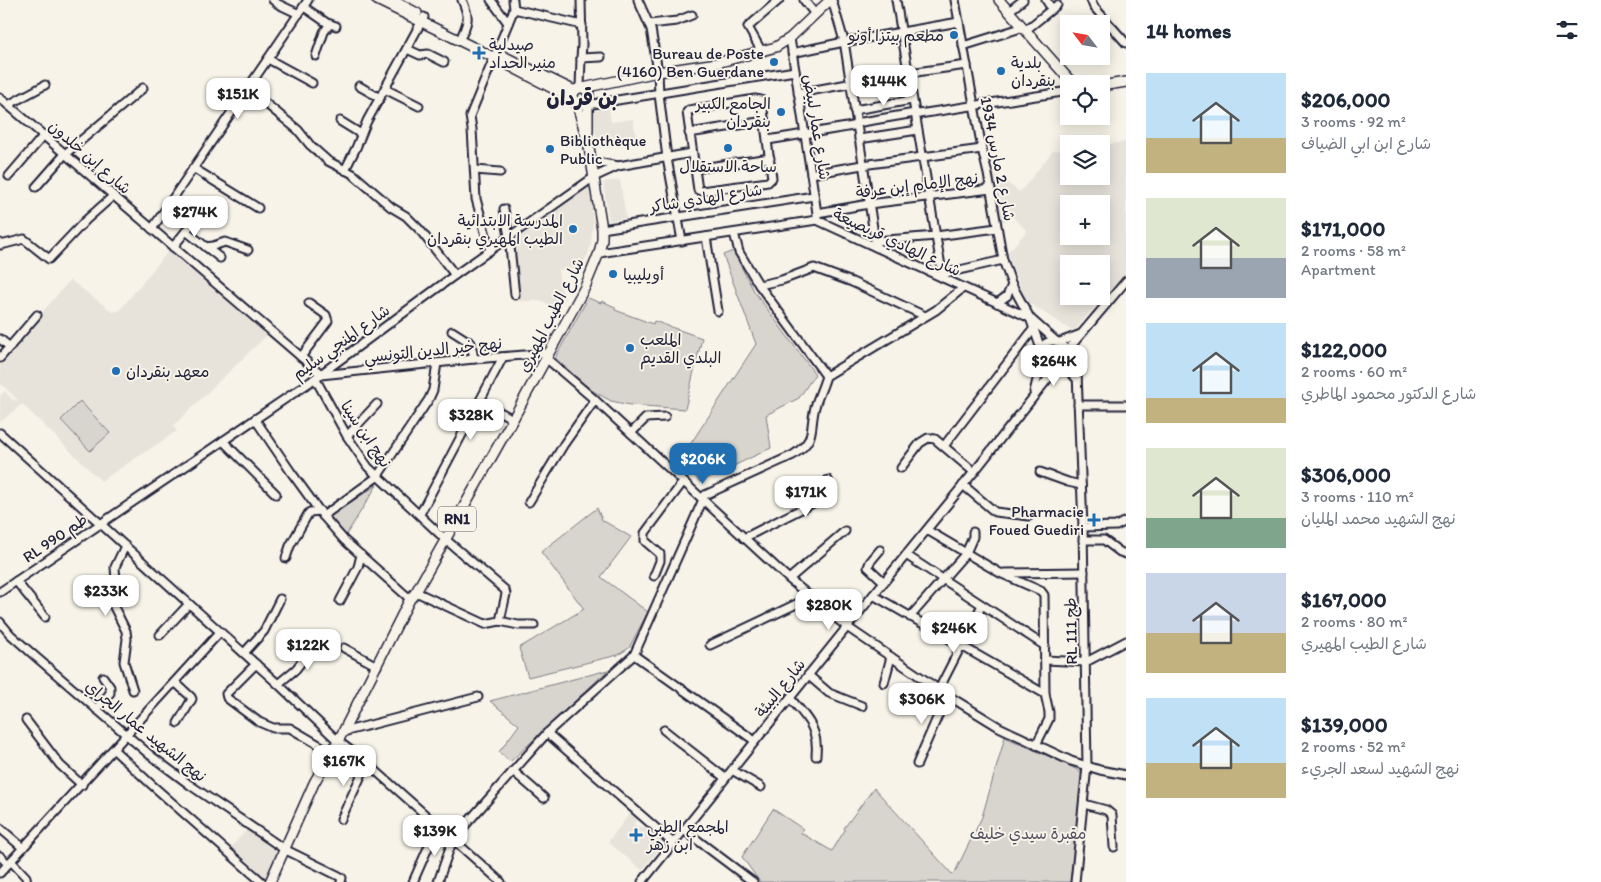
<!DOCTYPE html>
<html lang="en">
<head>
<meta charset="utf-8">
<style>
  :root { --surface:#fff; --page:#f6f6f7; --text:#1f2937; --muted:#747a83; --accent:#1f6fb2 }
  body { margin:0; font-family:Itim,"Playpen Sans Arabic",sans-serif; background:var(--page); color:var(--text); height:100vh; display:flex; flex-direction:column; font-size:19px; white-space:nowrap }
  * { box-sizing:border-box; margin:0 }
  p { font-size:16px; color:var(--muted) }
  .icon { flex:none; width:28px; height:28px; fill:none; stroke:currentColor; stroke-width:2; stroke-linecap:round; stroke-linejoin:round }
  .map { position:relative; flex:1; overflow:hidden }
  .side { display:flex; flex-direction:column; background:var(--surface); width:475px }
  .side>* { flex:none }
  .needle { width:32px; rotate:301deg }
  .tools { position:absolute; left:1060px; top:15px; display:grid; gap:10px }
  .tools a { display:grid; place-items:center; width:50px; height:50px; border-radius:0px; background:var(--surface); box-shadow:0 2px 12px #0003; font-size:25px }
  .price { position:absolute; translate:-50% -42px; padding:0 11px; border-radius:10px; background:#fff; color:#222; font-size:16px; line-height:32px; filter:drop-shadow(0 1px 2px #0008) }
  .price::after { content:''; position:absolute; left:50%; top:30px; width:15px; height:11px; margin-left:-8px; background:inherit; clip-path:polygon(0 0,100% 0,50% 100%) }
  .price.active { background:var(--accent); color:#fff }
  ul { padding:0; list-style:none }
  li { display:flex; align-items:center; gap:15px; height:125px; padding:0 20px }
  li span { display:grid; place-items:center; flex:none; width:140px; height:100px; border-radius:0px; color:#555 }
  li>.icon { margin-inline-start:auto }
  span .icon { width:60px; height:60px; fill:#fffc; stroke-width:1 }
  li b { font-size:21px }
  h2 { display:flex; justify-content:space-between; align-items:center; height:60px; padding:0 20px; font-size:21px }
  main { display:flex; flex:1; min-height:0 }
  .map>svg:first-child { display:block }
  .built { fill:#e7e3db; fill-rule:evenodd }
  .green { fill:#d8d5cf; stroke:#7d7c85 }
  .lines { fill:none; stroke-linecap:round; stroke-linejoin:round }
  .minor-casing { stroke:#22223b; stroke-width:11 }
  .major-casing { stroke:#22223b; stroke-width:12 }
  .minor { stroke:#f7f3e8; stroke-width:7 }
  .major { stroke:#f7f3e8; stroke-width:9 }
  .poi-dot { fill:#1f6fb2; stroke:#f7f3e8; stroke-width:2 }
  .labels { text-anchor:middle; dominant-baseline:central; stroke-width:4; stroke-linejoin:round; paint-order:stroke }
  .shield { fill:#f7f3e8; stroke:#62616f; stroke-width:1 }
  .shield-label { font-size:15px; font-weight:bold; fill:#22223b }
  .poi-label { font-size:16px; fill:#22223b; stroke:#f7f3e8; text-anchor:start }
  .street-label { font-size:16px; fill:#22223b; stroke:#f7f3e8 }
  .park-label { font-size:16px; fill:#504f60; stroke:#f7f3e8 }
  .district-label { font-size:21px; font-weight:bold; fill:#22223b; stroke:#f7f3e8 }
</style>
</head>
<body>
<main>
<div class="map">
<svg width="1126" height="882" viewBox="0 0 1126 882">
  <rect width="100%" height="100%" fill="#f7f3e8"/>
  <filter id="ink" filterUnits="userSpaceOnUse"><feTurbulence type="fractalNoise" baseFrequency=".02" numOctaves="2"/><feDisplacementMap in="SourceGraphic" scale="10" xChannelSelector="R" yChannelSelector="G"/><feConvolveMatrix kernelMatrix="1 2 1 2 8 2 1 2 1" color-interpolation-filters="sRGB"/></filter>
  <g filter="url(#ink)">
    <g class="built">
      <polygon points="609,108 611,122 633,119 637,140 615,145 616,146 598,148 592,111"/>
      <path d="M 1126,142 L 1126,275 L 1111,294 L 1106,292 L 1076,329 L 1071,330 L 1026,301 L 1007,253 L 1027,231 L 1013,217 L 1002,222 L 994,174 L 1020,192 L 1053,151 L 1069,149 L 1069,176 L 1101,176 L 1101,145 ZM 1069,204 L 1101,204 L 1101,236 L 1069,236 ZM 1069,264 L 1101,264 L 1101,296 L 1069,296 Z"/>
      <polygon points="620,180 626,218 609,221 603,182"/>
      <polygon points="591,186 593,223 591,244 588,254 577,276 575,275 573,268 558,270 560,285 565,298 556,310 543,301 519,301 511,243"/>
      <polygon points="169,250 267,335 173,426 177,431 101,481 22,404 0,422 0,396 5,391 12,400 15,399 16,401 18,400 0,383 0,361 70,280 113,312 120,310"/>
      <polygon points="631,812 638,819 634,823 636,826 640,826 642,828 644,826 647,829 650,828 666,841 642,870 608,842"/>
      <polygon points="247,829 279,850 264,881 228,851"/>
    </g>
    <g class="green">
      <polygon points="733,251 754,291 815,374 799,398 766,415 771,448 700,482 680,460 756,344 723,255"/>
      <polygon points="588,298 601,303 602,301 615,307 615,310 653,324 654,321 702,338 685,409 630,405 611,401 591,390 555,358"/>
      <polygon points="80,401 110,433 90,451 61,420"/>
      <polygon points="377,485 346,535 330,516"/>
      <polygon points="597,508 602,520 631,537 601,577 648,612 629,648 618,655 528,677 519,648 584,609 541,552"/>
      <polygon points="608,670 510,762 499,752 519,725 490,701"/>
      <polygon points="1005,737 1070,766 1079,771 1083,776 1071,882 760,882 742,857 773,809 803,829 801,833 832,851 845,830 844,828 874,788 952,874 955,872 982,817"/>
    </g>
    <g class="lines">
      <defs>
        <g id="minor">
          <polyline points="273,0 278,4 299,14"/>
          <polyline points="491,0 508,23"/>
          <polyline points="638,0 651,29 658,72 659,94 667,158 682,241"/>
          <polyline points="804,0 815,14"/>
          <polyline points="832,0 844,41 876,247"/>
          <polyline points="896,0 943,278"/>
          <polyline points="955,0 982,149 988,174 1003,260 1012,285 1030,318 1041,349"/>
          <polyline points="1046,0 1052,9"/>
          <polyline points="1091,0 1094,7 1126,43"/>
          <polyline points="304,7 327,23 336,26"/>
          <polyline points="514,9 582,25"/>
          <polyline points="1009,11 1023,0"/>
          <polyline points="649,24 677,21 692,15"/>
          <polyline points="1026,30 1057,5"/>
          <path d="M 462,35 C 469,20 469,16 462,0"/>
          <polyline points="790,38 817,213 817,220"/>
          <polyline points="963,46 1024,27"/>
          <polyline points="407,49 420,55 428,54 444,62"/>
          <polyline points="762,52 748,27 779,0"/>
          <polyline points="792,53 844,42 959,22"/>
          <polyline points="316,56 324,32 330,24"/>
          <polyline points="581,58 601,57"/>
          <polyline points="268,59 312,83"/>
          <polyline points="359,86 380,98"/>
          <polyline points="247,88 298,130 310,145 328,161 353,174 391,207 406,216 420,230 455,275"/>
          <polyline points="580,88 581,58 582,45 581,0"/>
          <polyline points="385,89 419,106"/>
          <polyline points="798,93 909,73 967,65"/>
          <polyline points="0,98 321,374"/>
          <polygon points="755,99 761,100 762,102 772,178 768,182 701,191 698,190 687,112 689,110"/>
          <polyline points="8,105 45,85"/>
          <polyline points="587,105 795,71"/>
          <polyline points="854,110 912,100"/>
          <polyline points="340,121 361,134"/>
          <polyline points="689,133 765,121"/>
          <polyline points="859,139 918,130"/>
          <polyline points="768,140 853,126 856,123 915,113 919,114 1069,91"/>
          <polyline points="591,161 618,166"/>
          <polyline points="193,168 258,208"/>
          <polyline points="694,169 770,158"/>
          <polyline points="345,170 356,148 367,121 424,17"/>
          <polyline points="475,170 500,172"/>
          <polyline points="811,174 862,165 982,149"/>
          <polyline points="9,176 44,135"/>
          <polyline points="36,187 65,154 143,88"/>
          <polyline points="504,209 509,237 515,295"/>
          <polyline points="817,213 869,204 991,189"/>
          <polyline points="152,229 308,0"/>
          <polyline points="602,229 814,196"/>
          <polyline points="186,231 220,258"/>
          <polyline points="734,233 739,252 759,285 826,376"/>
          <polyline points="706,237 718,311"/>
          <polyline points="875,241 936,236 997,228"/>
          <polyline points="0,243 1,245 24,239 49,259 86,220 113,196"/>
          <polyline points="173,247 199,215"/>
          <polyline points="206,247 213,246 225,242 248,250"/>
          <polyline points="490,250 476,199 472,129 470,116 514,9 513,0"/>
          <polyline points="599,253 817,220 1030,318 1056,341"/>
          <polyline points="942,274 1003,260"/>
          <polyline points="759,285 782,280 814,268 852,282 925,316"/>
          <polyline points="997,303 1007,296 1012,285"/>
          <polyline points="452,331 471,343 474,359"/>
          <polyline points="0,339 10,347"/>
          <circle cx="1053" cy="354" r="13"/>
          <polyline points="1060,342 1081,334"/>
          <polyline points="301,357 328,321 326,315 309,303"/>
          <polyline points="0,358 37,315"/>
          <polyline points="546,358 595,400 789,579 847,627 947,695 999,727 1071,761 1100,770 1126,775"/>
          <polyline points="1060,365 1069,371 1077,379"/>
          <polyline points="321,375 474,359 549,353"/>
          <polyline points="315,378 347,436 368,467 445,539 505,590 506,594 500,621"/>
          <polyline points="1034,392 1042,359"/>
          <polyline points="480,401 513,419"/>
          <polyline points="1078,405 1126,405"/>
          <polyline points="255,419 291,472 323,516 344,540 410,599"/>
          <polyline points="0,433 278,684 338,741 367,763 501,882"/>
          <polyline points="631,433 646,418 665,417"/>
          <polyline points="347,436 377,404"/>
          <polyline points="223,441 276,494"/>
          <polyline points="944,446 1035,327"/>
          <polyline points="901,468 920,443 928,438 935,439 974,472"/>
          <polyline points="1040,472 1068,482 1081,485"/>
          <polyline points="963,485 995,512 1029,516"/>
          <polyline points="529,502 564,444 595,400"/>
          <polyline points="420,514 503,357"/>
          <polyline points="323,516 377,477 429,399 433,390 437,363"/>
          <polyline points="1083,527 1116,526 1126,521"/>
          <polyline points="927,530 1000,573 1041,591 1044,595 1045,694 1049,712 1049,719 1036,745"/>
          <polyline points="744,538 829,495 831,493 828,480"/>
          <polyline points="1083,540 1104,540 1120,552 1126,554"/>
          <polyline points="125,546 115,567 116,581 112,603 126,631 127,639 124,662 133,690"/>
          <polyline points="880,550 870,562 868,567 884,582"/>
          <polyline points="906,555 1045,646"/>
          <polyline points="286,558 290,546 308,514 310,512 320,511"/>
          <polyline points="1004,573 1084,572"/>
          <polyline points="654,576 660,561 660,554 645,541 645,533 683,482"/>
          <polyline points="789,579 845,531"/>
          <polyline points="16,581 45,617"/>
          <polyline points="0,592 310,382 455,275 594,177 618,166 692,153"/>
          <polyline points="416,592 485,624 500,621 518,625 534,625"/>
          <polyline points="873,595 1045,694"/>
          <polyline points="340,601 358,567 361,555"/>
          <polyline points="910,617 966,553 973,537 973,532"/>
          <polyline points="0,622 10,634 36,657 150,755 190,785 284,849 339,876 342,878 341,882"/>
          <polyline points="160,635 189,604"/>
          <polyline points="710,645 809,598"/>
          <polyline points="344,648 377,666"/>
          <polyline points="244,653 264,631 280,599"/>
          <polyline points="634,655 755,741"/>
          <polyline points="1045,660 1086,662 1126,641"/>
          <polyline points="256,664 226,694 227,698 259,722 273,728 290,728 331,752"/>
          <polyline points="808,675 829,693 862,706"/>
          <polyline points="176,683 191,697 192,699 178,723"/>
          <polyline points="884,683 891,657"/>
          <polyline points="278,684 296,669 318,640"/>
          <polyline points="939,689 982,605"/>
          <path d="M 790,698 C 806,717 819,728 816,756"/>
          <polyline points="96,709 110,693 110,687 103,677"/>
          <polyline points="26,720 60,765 82,785"/>
          <polyline points="664,730 725,778"/>
          <polyline points="343,732 478,697"/>
          <polyline points="547,733 673,843"/>
          <polyline points="114,750 152,785 262,882"/>
          <polyline points="917,764 947,695"/>
          <polyline points="732,770 761,787"/>
          <polyline points="513,771 544,798"/>
          <polyline points="1084,804 1106,810 1112,815 1114,847"/>
          <polyline points="341,819 367,763"/>
          <polyline points="0,828 23,848"/>
          <polyline points="684,830 753,882"/>
          <polyline points="0,856 8,864"/>
          <polyline points="11,861 26,877 27,882"/>
          <polyline points="0,873 220,632"/>
          <polyline points="413,882 438,825"/>
          <path d="M 438,882 L 453,839 L 547,733 L 634,655 L 705,495 L 793,455 C 817,439 809,431 815,407 C 818,396 823,387 826,376 L 936,310 L 963,288"/>
          <polyline points="642,882 847,627 974,472 1058,366"/>
          <polyline points="1075,882 1087,766 1083,527 1077,373 1074,361 1066,352 1126,281"/>
        </g>
        <g id="major">
          <polyline points="377,0 493,57 573,99"/>
          <polyline points="392,0 417,13"/>
          <polyline points="999,0 1073,84"/>
          <polyline points="503,56 575,91"/>
          <polyline points="1101,86 1126,82"/>
          <circle cx="581" cy="96" r="8"/>
          <polyline points="583,88 658,72 717,63 776,47 790,38 830,0"/>
          <polyline points="588,101 588,132"/>
          <polyline points="270,882 314,783 343,732 410,599 416,592 513,419 585,287 599,253 602,240 602,229 589,147 577,104"/>
        </g>
      </defs>
      <use href="#minor" class="minor-casing"/>
      <use href="#major" class="major-casing"/>
      <use href="#minor" class="minor"/>
      <use href="#major" class="major"/>
    </g>
  </g>
  <g class="poi-dot">
    <circle cx="954" cy="35" r="5"/>
    <path d="M476.5 45.5h5v5h5v5h-5v5h-5v-5h-5v-5h5z"/>
    <circle cx="774" cy="62" r="5"/>
    <circle cx="1001" cy="71" r="5"/>
    <circle cx="781" cy="112" r="5"/>
    <circle cx="728" cy="148" r="5"/>
    <circle cx="550" cy="149" r="5"/>
    <circle cx="573" cy="229" r="5"/>
    <circle cx="613" cy="274" r="5"/>
    <circle cx="630" cy="348" r="5"/>
    <circle cx="116" cy="371" r="5"/>
    <path d="M1091.5 512.5h5v5h5v5h-5v5h-5v-5h-5v-5h5z"/>
    <path d="M633.5 827.5h5v5h5v5h-5v5h-5v-5h-5v-5h5z"/>
  </g>
  <g class="labels">
    <rect class="shield" x="438" y="506.5" width="38" height="25" rx="4"/>
    <g class="shield-label">
      <text x="457" y="519">RN1</text>
    </g>
    <g class="poi-label">
      <text x="944" y="35" text-anchor="end">مطعم بيتزا أونو</text>
      <text x="489" y="44">صيدلية<tspan x="489" dy="18">منير الحداد</tspan></text>
      <text x="764" y="53" text-anchor="end">Bureau de Poste<tspan x="764" dy="18">(4160) Ben Guerdane</tspan></text>
      <text x="1011" y="62">بلدية<tspan x="1011" dy="18">بنقردان</tspan></text>
      <text x="771" y="103" text-anchor="end">الجامع الكبير<tspan x="771" dy="18">بنقردان</tspan></text>
      <text x="560" y="140">Bibliothèque<tspan x="560" dy="18">Public</tspan></text>
      <text x="728" y="166" text-anchor="middle">ساحة الاستقلال</text>
      <text x="563" y="220" text-anchor="end">المدرسة الابتدائية<tspan x="563" dy="18">الطيب المهيري بنقردان</tspan></text>
      <text x="623" y="274">أويليبيا</text>
      <text x="640" y="339">الملعب<tspan x="640" dy="18">البلدي القديم</tspan></text>
      <text x="126" y="371">معهد بنقردان</text>
      <text x="1084" y="511" text-anchor="end">Pharmacie<tspan x="1084" dy="18">Foued Guediri</tspan></text>
      <text x="647" y="826">المجمع الطبي<tspan x="647" dy="18">ابن زهر</tspan></text>
    </g>
    <g class="street-label">
      <text transform="translate(817 127) rotate(81)">شارع عمار لبيض</text>
      <text transform="translate(90 157) rotate(41)">شارع إبن خلدون</text>
      <text transform="translate(998 159) rotate(79)">شارع 2 مارس 1934</text>
      <text transform="translate(917 185) rotate(-7)">نهج الإمام إبن عرفة</text>
      <text transform="translate(706 198) rotate(-9)">شارع الهادي شاكر</text>
      <text transform="translate(897 242) rotate(25)">شارع الهادي قريصيعة</text>
      <text transform="translate(551 315) rotate(-63)">شارع الطيب المهيري</text>
      <text transform="translate(341 342) rotate(-36)">شارع المنجي سليم</text>
      <text transform="translate(433 350) rotate(-6)">نهج خير الدين التونسي</text>
      <text transform="translate(366 434) rotate(56)">نهج ابن سينا</text>
      <text transform="translate(55 538) rotate(-34)">RL طم 990</text>
      <text transform="translate(1071 631) rotate(-91)">RL طج 111</text>
      <text transform="translate(780 688) rotate(-51)">شارع البيئة</text>
      <text transform="translate(146 731) rotate(39)">نهج الشهيد عمار الجراي</text>
    </g>
    <g class="park-label">
      <text x="1028" y="833">مقبرة سيدي خليف</text>
    </g>
    <g class="district-label">
      <text x="582" y="97">بن قردان</text>
    </g>
  </g>
</svg>
<div class="tools">
<a><svg class="needle" viewBox="-14 -14 28 28"><path d="M0-13l5 13h-10z" fill="#e53935"/><path d="M0 13l5-13h-10z" fill="#747a83"/></svg></a>
<a><svg class="icon" aria-label="locate" viewBox="0 0 24 24"><circle cx="12" cy="12" r="6"/><path d="M12 2v4M12 18v4M2 12h4M18 12h4"/></svg></a>
<a><svg class="icon" aria-label="layers" viewBox="0 0 24 24"><path d="M12 4l9 5-9 5-9-5zM3 14l9 5 9-5"/></svg></a>
<a>+</a>
<a>−</a>
</div>
<b class="price" style="left:884px;top:107px">$144K</b>
<b class="price" style="left:238px;top:120px">$151K</b>
<b class="price" style="left:195px;top:238px">$274K</b>
<b class="price" style="left:1054px;top:387px">$264K</b>
<b class="price" style="left:471px;top:441px">$328K</b>
<b class="price active" style="left:703px;top:485px">$206K</b>
<b class="price" style="left:806px;top:518px">$171K</b>
<b class="price" style="left:106px;top:617px">$233K</b>
<b class="price" style="left:829px;top:631px">$280K</b>
<b class="price" style="left:954px;top:654px">$246K</b>
<b class="price" style="left:308px;top:671px">$122K</b>
<b class="price" style="left:922px;top:725px">$306K</b>
<b class="price" style="left:344px;top:787px">$167K</b>
<b class="price" style="left:435px;top:857px">$139K</b>
</div>
<section class="side">
<h2>14 homes<svg class="icon" aria-label="filters" viewBox="0 0 24 24"><path d="M4 7h16M4 17h16"/><circle cx="9" cy="7" r="2"/><circle cx="15" cy="17" r="2"/></svg></h2>
<ul>
<li><span style="background:linear-gradient(#bfe0f5 65%,#c2b280 0)"><svg class="icon" aria-label="home" viewBox="0 0 24 24"><path d="M3 11l9-7 9 7M6 9v11h12V9"/></svg></span><div><b>$206,000</b><p>3 rooms · 92 m²</p><p>شارع ابن ابي الضياف</p></div></li>
<li><span style="background:linear-gradient(#dfe7d0 60%,#9aa5b1 0)"><svg class="icon" aria-label="home" viewBox="0 0 24 24"><path d="M3 11l9-7 9 7M6 9v11h12V9"/></svg></span><div><b>$171,000</b><p>2 rooms · 58 m²</p><p>Apartment</p></div></li>
<li><span style="background:linear-gradient(#bfe0f5 75%,#c2b280 0)"><svg class="icon" aria-label="home" viewBox="0 0 24 24"><path d="M3 11l9-7 9 7M6 9v11h12V9"/></svg></span><div><b>$122,000</b><p>2 rooms · 60 m²</p><p>شارع الدكتور محمود الماطري</p></div></li>
<li><span style="background:linear-gradient(#dfe7d0 70%,#7fa58c 0)"><svg class="icon" aria-label="home" viewBox="0 0 24 24"><path d="M3 11l9-7 9 7M6 9v11h12V9"/></svg></span><div><b>$306,000</b><p>3 rooms · 110 m²</p><p>نهج الشهيد محمد المليان</p></div></li>
<li><span style="background:linear-gradient(#c9d6e8 60%,#c2b280 0)"><svg class="icon" aria-label="home" viewBox="0 0 24 24"><path d="M3 11l9-7 9 7M6 9v11h12V9"/></svg></span><div><b>$167,000</b><p>2 rooms · 80 m²</p><p>شارع الطيب المهيري</p></div></li>
<li><span style="background:linear-gradient(#bfe0f5 65%,#c2b280 0)"><svg class="icon" aria-label="home" viewBox="0 0 24 24"><path d="M3 11l9-7 9 7M6 9v11h12V9"/></svg></span><div><b>$139,000</b><p>2 rooms · 52 m²</p><p>نهج الشهيد لسعد الجريء</p></div></li>
</ul>
</section>
</main>
</body>
</html>
